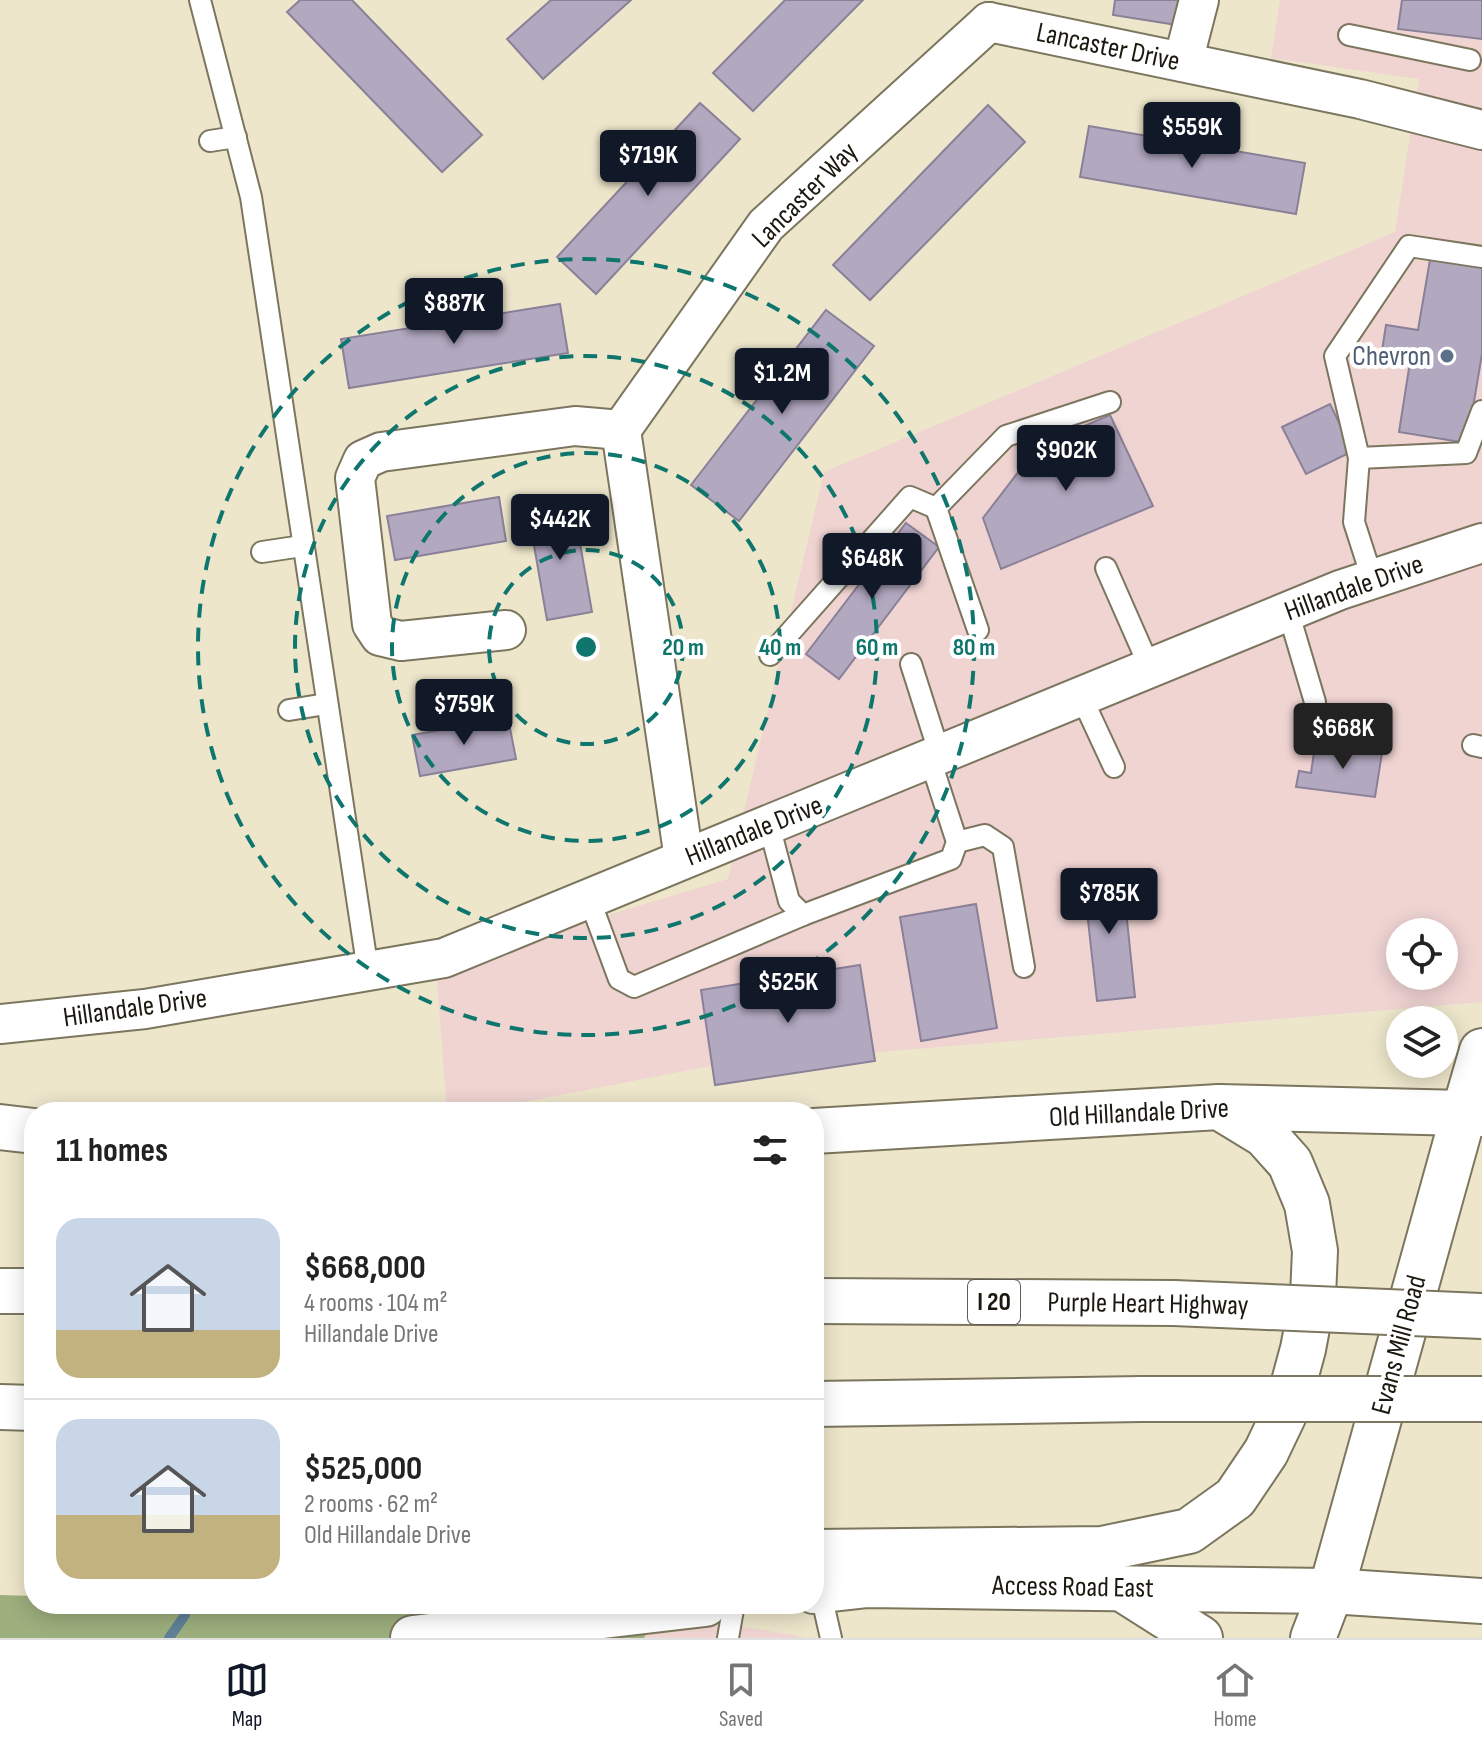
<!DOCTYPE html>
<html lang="en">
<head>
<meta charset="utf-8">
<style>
  :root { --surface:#fff; --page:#f6f6f6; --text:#222; --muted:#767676; --line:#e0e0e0; --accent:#111827 }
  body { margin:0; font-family:"Sofia Sans Condensed",sans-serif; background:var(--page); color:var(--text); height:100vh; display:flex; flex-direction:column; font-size:30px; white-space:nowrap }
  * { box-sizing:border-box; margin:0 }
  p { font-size:26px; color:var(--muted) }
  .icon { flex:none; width:44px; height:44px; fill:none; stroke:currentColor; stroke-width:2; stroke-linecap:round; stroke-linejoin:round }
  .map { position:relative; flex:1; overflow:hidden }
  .drawer { position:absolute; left:24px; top:1102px; width:800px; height:512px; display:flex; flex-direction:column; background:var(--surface); border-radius:32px; box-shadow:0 4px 20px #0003 }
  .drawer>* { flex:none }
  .tools { position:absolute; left:1386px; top:918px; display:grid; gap:16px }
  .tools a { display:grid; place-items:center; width:72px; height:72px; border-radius:50%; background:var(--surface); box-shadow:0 4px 20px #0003; font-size:40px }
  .price { position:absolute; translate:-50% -68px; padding:0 18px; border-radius:8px; background:var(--accent); color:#fff; font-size:26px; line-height:52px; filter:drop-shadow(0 2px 4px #0008) }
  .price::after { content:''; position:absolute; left:50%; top:48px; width:24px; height:18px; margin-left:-12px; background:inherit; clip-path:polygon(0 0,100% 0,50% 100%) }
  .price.current { background:#222; color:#fff }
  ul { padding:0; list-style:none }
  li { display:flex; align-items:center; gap:24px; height:200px; padding:0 32px }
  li+li { border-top:2px solid var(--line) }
  li span { display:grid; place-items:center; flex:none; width:224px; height:160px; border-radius:24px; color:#555 }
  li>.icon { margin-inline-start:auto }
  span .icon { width:96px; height:96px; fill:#fffc; stroke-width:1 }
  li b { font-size:34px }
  h2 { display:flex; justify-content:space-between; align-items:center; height:96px; padding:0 32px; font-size:34px }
  .tab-bar { display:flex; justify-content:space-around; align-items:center; height:112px; border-top:2px solid var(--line); background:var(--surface); font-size:22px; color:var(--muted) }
  .tab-bar a { display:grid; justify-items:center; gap:4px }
  .tab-bar .current { color:var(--accent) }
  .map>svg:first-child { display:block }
  .commercial { fill:#efd4d2; fill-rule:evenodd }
  .forest { fill:#9daf7d }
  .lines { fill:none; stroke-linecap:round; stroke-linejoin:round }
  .stream { stroke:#608196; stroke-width:10 }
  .building { fill:#b2a8c0; stroke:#8a8097; stroke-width:2 }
  .service-casing { stroke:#7c765e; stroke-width:24 }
  .minor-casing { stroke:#7c765e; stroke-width:42 }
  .tertiary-casing { stroke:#7c765e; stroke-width:48 }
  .secondary-casing { stroke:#7c765e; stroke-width:48 }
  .motorway-casing { stroke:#7c765e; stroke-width:48 }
  .service { stroke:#fff; stroke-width:20 }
  .minor { stroke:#fff; stroke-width:38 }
  .tertiary { stroke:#fff; stroke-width:44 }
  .secondary { stroke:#fff; stroke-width:44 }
  .motorway { stroke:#fff; stroke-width:44 }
  .motorway-bridge-casing { stroke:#7c765e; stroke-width:48; stroke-linecap:butt }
  .motorway-bridge { stroke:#fff; stroke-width:44 }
  .ring { fill:none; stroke:#0f766e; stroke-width:4; stroke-dasharray:14 10 }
  .service-dot { fill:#5c6f8a; stroke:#fff; stroke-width:3 }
  .labels { text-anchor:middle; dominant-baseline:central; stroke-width:8; stroke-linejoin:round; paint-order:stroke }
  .shield { fill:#fff; stroke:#5f5d56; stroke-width:2 }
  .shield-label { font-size:26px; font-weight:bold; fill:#1b180e }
  .street-label { font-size:28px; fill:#1b180e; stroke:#fff }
  .service-label { font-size:28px; fill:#4e5e75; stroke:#fff; text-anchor:end }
  .centre { fill:#0f766e; stroke:#fff; stroke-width:4 }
  .ring-label { font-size:24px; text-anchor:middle; font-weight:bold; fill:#0f766e; stroke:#fff; stroke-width:8; stroke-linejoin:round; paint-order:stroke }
</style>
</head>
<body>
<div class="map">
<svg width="1482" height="1638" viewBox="0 0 1482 1638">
  <rect width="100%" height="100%" fill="#ede6cb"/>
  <g class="commercial">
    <path d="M 1280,0 L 1482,0 L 1482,1002 L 710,1066 L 514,1104 L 447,1112 L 436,967 L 728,879 L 824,472 L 1395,232 L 1419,79 L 1271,58 ZM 1400,932 L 1444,932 L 1444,976 L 1400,976 Z"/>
    <polygon points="657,1611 808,1638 644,1638"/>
  </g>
  <polygon class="forest" points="0,1595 34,1596 34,1604 372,1604 657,1611 644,1638 0,1638"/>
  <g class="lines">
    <polyline class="stream" points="169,1638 185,1615"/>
  </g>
  <g class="building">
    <polygon points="300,0 352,0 482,135 442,172 287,12"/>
    <polygon points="551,0 631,0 543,79 507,39"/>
    <polygon points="785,0 863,0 753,111 713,73"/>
    <polygon points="1115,0 1181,0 1177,25 1113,15"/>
    <polygon points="1402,0 1482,0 1482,39 1398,29"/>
    <polygon points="700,103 740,139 596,294 557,257"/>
    <polygon points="988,105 1025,142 870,300 833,265"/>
    <polygon points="1089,126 1305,163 1296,214 1080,177"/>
    <polygon points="1431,254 1482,263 1482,354 1467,443 1399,432 1410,362 1381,357 1386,325 1418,330"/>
    <polygon points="560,304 568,353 349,388 341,339"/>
    <polygon points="826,310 874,346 739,521 691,485"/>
    <polygon points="1330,404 1353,451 1306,474 1282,427"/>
    <polygon points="1110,415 1153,506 1001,569 983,518 1039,445"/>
    <polygon points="499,497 506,541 395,560 387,516"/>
    <polygon points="573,503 592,612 547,620 528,511"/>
    <polygon points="906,523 939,547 839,679 806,654"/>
    <polygon points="508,718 516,759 420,776 412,735"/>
    <polygon points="1315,745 1382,753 1375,797 1296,787 1299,771 1311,773"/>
    <polygon points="1122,872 1135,997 1097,1001 1083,876"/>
    <polygon points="976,904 997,1028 921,1041 900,917"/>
    <polygon points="860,965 875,1061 715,1085 701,990"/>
  </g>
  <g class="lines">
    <defs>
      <g id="service">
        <polyline points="200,0 251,197 368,971"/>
        <polyline points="1349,35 1470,60"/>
        <polyline points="210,141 236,137"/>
        <polyline points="1359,458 1466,453 1482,411"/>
        <polyline points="262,552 302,546"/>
        <polyline points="1106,568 1150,668"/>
        <polyline points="1372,578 1354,522 1359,458 1335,356 1409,246 1482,257"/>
        <polyline points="1288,611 1315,702"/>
        <polyline points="978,630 936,508 1006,436 1110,402"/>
        <polyline points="770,655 910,497 936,508"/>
        <polyline points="911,664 940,755"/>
        <polyline points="1081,696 1114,767"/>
        <polyline points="289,710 326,704"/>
        <polyline points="1473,745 1482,747"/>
        <polyline points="769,825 789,901 803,915 951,859 957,842 930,759"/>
        <polyline points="957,842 985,835 1003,847 1024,967"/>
        <polyline points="589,898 619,979 634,987 803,915"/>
        <polyline points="820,1590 831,1638"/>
        <polyline points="728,1638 734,1604"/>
      </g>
      <g id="minor">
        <polyline points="989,22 1360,99 1482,130"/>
        <polyline points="1183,62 1199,0"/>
        <polyline points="506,630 401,641 380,636 372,624 355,478 363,460 381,452 575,426 621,430"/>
        <polyline points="684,859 621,430 766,225 989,22"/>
        <polyline points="0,1024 145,1009 444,958 1340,590 1482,543"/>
      </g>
      <polyline id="tertiary" points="1313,1638 1331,1591 1464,1113"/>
      <g id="secondary">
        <polyline points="0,1127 34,1131"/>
        <polyline points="814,1131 1219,1107 1464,1113 1482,1051"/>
        <polyline points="814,1552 1102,1549 1189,1531 1235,1498 1266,1452 1287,1408 1303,1349 1313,1296 1315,1251 1307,1204 1290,1163 1265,1135 1219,1107"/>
        <polyline points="1121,1588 1200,1638"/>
        <polyline points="814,1591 868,1585 1331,1591"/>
        <polyline points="413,1638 705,1604"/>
      </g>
      <g id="motorway">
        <polyline points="1464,1113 1482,1114"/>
        <polyline points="0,1291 34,1291"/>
        <polyline points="814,1301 1174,1303"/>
        <polyline points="814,1404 1141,1399"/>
        <polyline points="0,1407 34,1408"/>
        <polyline points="1331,1591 1482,1601"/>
      </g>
    </defs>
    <use href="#service" class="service-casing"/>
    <use href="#minor" class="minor-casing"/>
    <use href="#tertiary" class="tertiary-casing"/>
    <use href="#secondary" class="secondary-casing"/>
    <use href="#motorway" class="motorway-casing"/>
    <use href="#service" class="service"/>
    <use href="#minor" class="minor"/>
    <use href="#tertiary" class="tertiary"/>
    <use href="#secondary" class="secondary"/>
    <use href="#motorway" class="motorway"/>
    <defs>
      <g id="motorway-bridge">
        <polyline points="1174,1303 1482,1316"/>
        <polyline points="1141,1399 1482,1399"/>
      </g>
    </defs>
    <use href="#motorway-bridge" class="motorway-bridge-casing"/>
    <use href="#motorway-bridge" class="motorway-bridge"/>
  </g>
  <g class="ring">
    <circle cx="586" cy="647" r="97"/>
    <circle cx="586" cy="647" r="194"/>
    <circle cx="586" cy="647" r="291"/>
    <circle cx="586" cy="647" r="388"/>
  </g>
  <circle class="service-dot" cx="1447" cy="356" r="8"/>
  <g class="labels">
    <rect class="shield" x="968" y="1280" width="52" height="44" rx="6"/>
    <g class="shield-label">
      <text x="994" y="1302">I 20</text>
    </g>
    <g class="street-label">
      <text transform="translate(1108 47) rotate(12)">Lancaster Drive</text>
      <text transform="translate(805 195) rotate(-45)">Lancaster Way</text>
      <text transform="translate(1354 588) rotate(-20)">Hillandale Drive</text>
      <text transform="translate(754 831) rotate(-22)">Hillandale Drive</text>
      <text transform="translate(135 1008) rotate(-8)">Hillandale Drive</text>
      <text transform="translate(1139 1113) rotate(-3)">Old Hillandale Drive</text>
      <text transform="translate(1148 1304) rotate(1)">Purple Heart Highway</text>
      <text transform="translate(1399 1345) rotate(-75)">Evans Mill Road</text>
      <text transform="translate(1073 1587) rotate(1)">Access Road East</text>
    </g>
    <g class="service-label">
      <text x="1431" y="356">Chevron</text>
    </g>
  </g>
  <circle cx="586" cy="647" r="12" class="centre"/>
  <g class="ring-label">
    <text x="683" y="655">20 m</text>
    <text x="780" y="655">40 m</text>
    <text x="877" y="655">60 m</text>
    <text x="974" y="655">80 m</text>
  </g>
</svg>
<div class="tools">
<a><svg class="icon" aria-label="locate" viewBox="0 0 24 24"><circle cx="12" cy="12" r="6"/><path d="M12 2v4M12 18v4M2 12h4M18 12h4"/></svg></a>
<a><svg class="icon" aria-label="layers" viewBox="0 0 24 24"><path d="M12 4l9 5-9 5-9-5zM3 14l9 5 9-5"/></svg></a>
</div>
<b class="price" style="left:1192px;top:170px">$559K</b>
<b class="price" style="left:648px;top:198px">$719K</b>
<b class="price" style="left:454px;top:346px">$887K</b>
<b class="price" style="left:782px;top:416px">$1.2M</b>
<b class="price" style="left:1066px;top:493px">$902K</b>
<b class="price" style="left:560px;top:562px">$442K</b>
<b class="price" style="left:872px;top:601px">$648K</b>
<b class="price" style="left:464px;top:747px">$759K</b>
<b class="price current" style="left:1343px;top:771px">$668K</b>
<b class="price" style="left:1109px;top:936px">$785K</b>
<b class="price" style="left:788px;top:1025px">$525K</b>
<section class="drawer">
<h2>11 homes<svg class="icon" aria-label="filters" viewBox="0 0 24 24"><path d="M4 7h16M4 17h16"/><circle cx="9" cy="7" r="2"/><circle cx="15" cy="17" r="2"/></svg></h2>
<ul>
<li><span style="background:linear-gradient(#c9d6e8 70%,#c2b280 0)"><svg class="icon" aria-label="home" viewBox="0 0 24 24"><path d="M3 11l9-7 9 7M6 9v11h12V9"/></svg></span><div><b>$668,000</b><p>4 rooms · 104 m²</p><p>Hillandale Drive</p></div></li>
<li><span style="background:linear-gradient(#c9d6e8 60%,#c2b280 0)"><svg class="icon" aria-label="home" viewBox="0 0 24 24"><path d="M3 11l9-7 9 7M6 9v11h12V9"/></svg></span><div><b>$525,000</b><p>2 rooms · 62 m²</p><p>Old Hillandale Drive</p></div></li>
</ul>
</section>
</div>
<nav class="tab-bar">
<a class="current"><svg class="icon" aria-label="map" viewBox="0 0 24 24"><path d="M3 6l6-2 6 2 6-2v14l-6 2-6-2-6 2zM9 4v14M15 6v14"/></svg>Map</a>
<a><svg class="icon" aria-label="saved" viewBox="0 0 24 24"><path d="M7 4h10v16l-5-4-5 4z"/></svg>Saved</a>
<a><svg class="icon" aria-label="home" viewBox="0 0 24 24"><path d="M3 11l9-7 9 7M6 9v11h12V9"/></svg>Home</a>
</nav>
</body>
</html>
